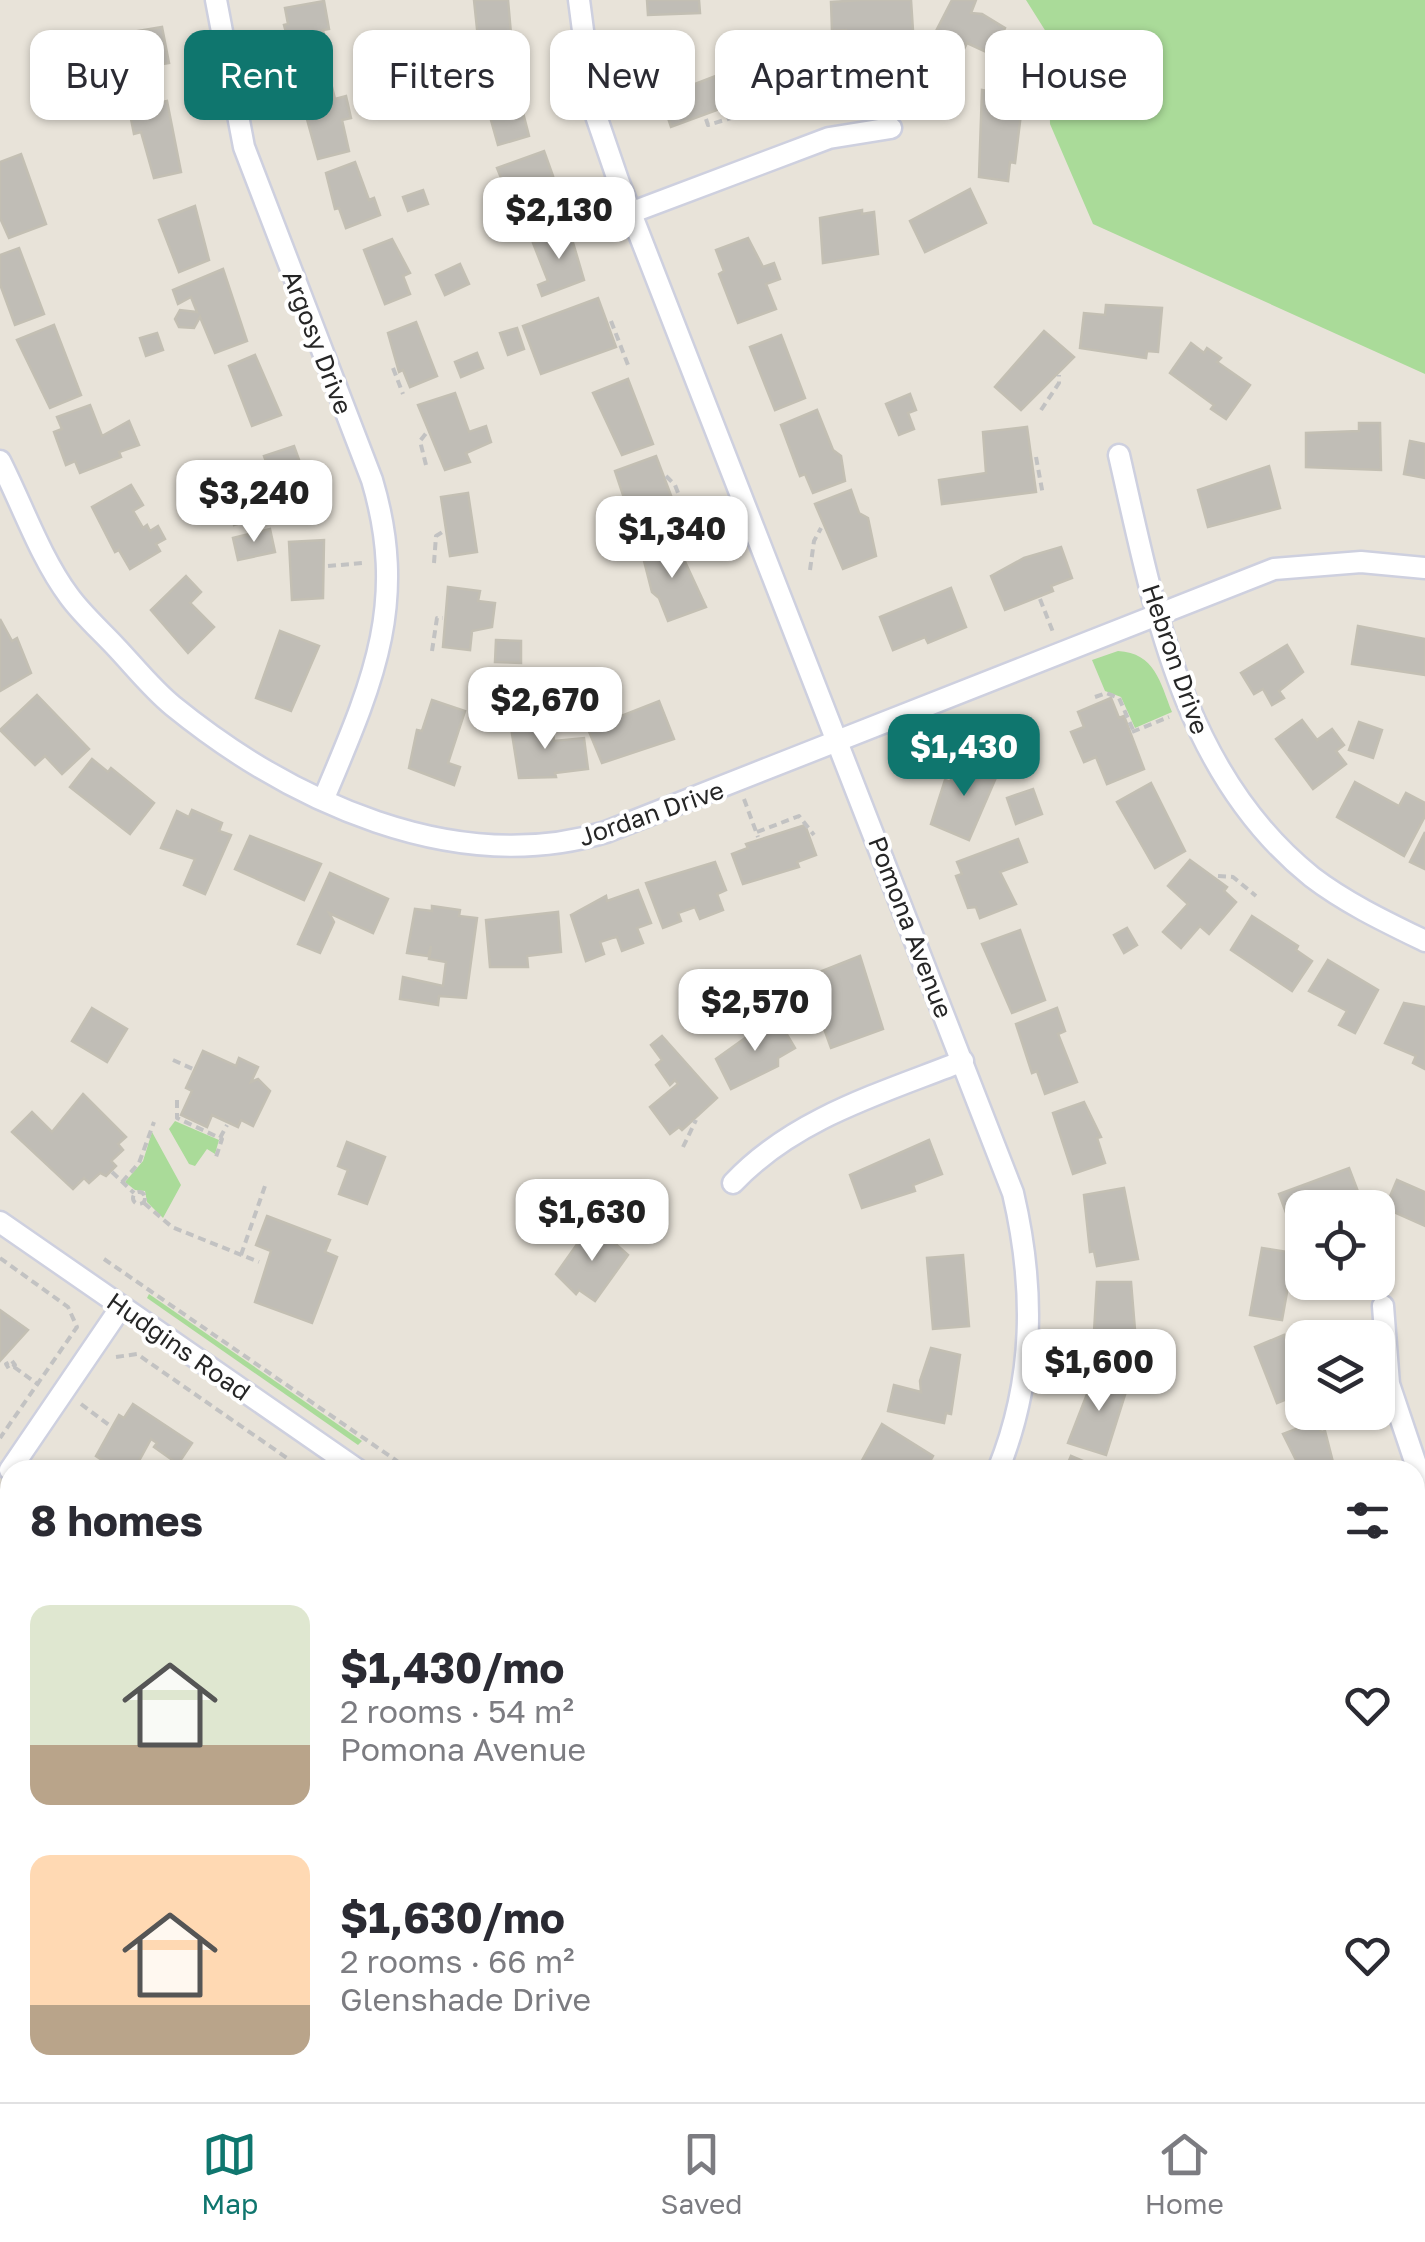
<!DOCTYPE html>
<html lang="en">
<head>
<meta charset="utf-8">
<style>
  :root { --surface:#fff; --page:#f7f7f7; --text:#2b2b33; --muted:#7c7c81; --line:#e1e1e2; --accent:#0f766e }
  body { margin:0; font-family:"Golos Text",sans-serif; background:var(--page); color:var(--text); height:100vh; display:flex; flex-direction:column; font-size:38px; white-space:nowrap }
  * { box-sizing:border-box; margin:0 }
  p { font-size:32px; color:var(--muted) }
  .icon { flex:none; width:55px; height:55px; fill:none; stroke:currentColor; stroke-width:2; stroke-linecap:round; stroke-linejoin:round }
  .map { position:relative; flex:1; overflow:hidden }
  .sheet { position:absolute; left:0px; top:1460px; width:1425px; height:642px; display:flex; flex-direction:column; background:var(--surface); border-radius:30px 30px 0 0; box-shadow:0 2px 8px #0004 }
  .sheet>* { flex:none }
  .guide { position:absolute; left:30px; top:30px; width:1365px; height:90px; display:flex; gap:20px }
  .tools { position:absolute; left:1285px; top:1190px; display:grid; gap:20px }
  .tools a { display:grid; place-items:center; width:110px; height:110px; border-radius:20px; background:var(--surface); box-shadow:0 2px 8px #0004; font-size:50px }
  .price { position:absolute; translate:-50% -85px; padding:0 22px; border-radius:20px; background:#fff; color:#222; font-size:32px; line-height:65px; filter:drop-shadow(0 2px 5px #0008) }
  .price::after { content:''; position:absolute; left:50%; top:60px; width:30px; height:22px; margin-left:-15px; background:inherit; clip-path:polygon(0 0,100% 0,50% 100%) }
  .price.selected { background:var(--accent); color:#fff }
  ul { padding:0; list-style:none }
  li { display:flex; align-items:center; gap:30px; height:250px; padding:0 30px }
  li span { display:grid; place-items:center; flex:none; width:280px; height:200px; border-radius:20px; color:#555 }
  li>.icon { margin-inline-start:auto }
  span .icon { width:120px; height:120px; fill:#fffc; stroke-width:1 }
  li b { font-size:42px }
  h2 { display:flex; justify-content:space-between; align-items:center; height:120px; padding:0 30px; font-size:42px }
  .pill { padding:0 35px; border-radius:20px; background:var(--surface); box-shadow:0 2px 8px #0004; font-size:35px; line-height:90px }
  .pill.selected { background:var(--accent); color:#fff }
  .menu { display:flex; justify-content:space-around; align-items:center; height:140px; border-top:2px solid var(--line); background:var(--surface); font-size:28px; color:var(--muted) }
  .menu a { display:grid; justify-items:center; gap:5px }
  .menu .selected { color:var(--accent) }
  .map>svg:first-child { display:block }
  .green { fill:#aadb99 }
  .building { fill:#c0bdb6; stroke:#c3bfb3; stroke-width:2.5 }
  .lines { fill:none; stroke-linecap:round; stroke-linejoin:round }
  .street-casing { stroke:#ced0df; stroke-width:25 }
  .path { stroke:#c2c2c2; stroke-width:4; stroke-dasharray:8 5; stroke-linecap:butt }
  .street { stroke:#fff; stroke-width:20 }
  .labels { text-anchor:middle; dominant-baseline:central; stroke-width:8; stroke-linejoin:round; paint-order:stroke }
  .street-label { font-size:25px; fill:#262626; stroke:#fff }
</style>
</head>
<body>
<div class="map">
<svg width="1425" height="2102" viewBox="0 0 1425 2102">
  <rect width="100%" height="100%" fill="#e8e3d9"/>
  <g class="green">
    <polygon points="1026,0 1425,0 1425,374 1093,224 1050,124 1048,35"/>
    <path d="M 1118,651 C 1155,653 1160,682 1172,712 L 1135,728 L 1121,697 L 1105,691 L 1092,660 Z"/>
    <polygon points="175,1121 219,1140 215,1154 207,1149 195,1166 189,1164 169,1129"/>
    <polygon points="152,1132 181,1185 163,1218 147,1202 145,1191 135,1190 125,1182 143,1161"/>
    <polygon points="149,1294 362,1441 358,1445 147,1298"/>
  </g>
  <g class="building">
    <polygon points="474,0 508,0 512,45 479,48"/>
    <polygon points="647,0 699,0 700,13 648,15"/>
    <polygon points="861,0 911,0 913,31 846,35 846,30 832,31 831,2"/>
    <polygon points="952,0 976,0 971,13 982,14 1005,28 993,55 967,43 962,53 932,39"/>
    <polygon points="324,1 329,29 323,30 330,65 296,70 284,25 288,24 285,8"/>
    <polygon points="162,27 169,63 132,69 136,90 86,98 82,75 106,71 104,58 135,53 132,32"/>
    <polygon points="815,33 830,69 766,88 754,56"/>
    <polygon points="734,69 744,100 671,127 661,97"/>
    <polygon points="512,79 515,88 521,87 525,100 520,101 529,136 498,145 482,88"/>
    <polygon points="332,87 335,99 346,96 351,118 342,120 349,151 318,159 300,94"/>
    <polygon points="982,90 1023,97 1015,163 1010,162 1008,181 979,177"/>
    <polygon points="167,101 181,172 154,178 141,132 134,134 129,109"/>
    <polygon points="544,151 553,176 543,180 556,216 522,229 497,168"/>
    <polygon points="21,154 46,224 9,238 0,218 0,162"/>
    <polygon points="355,162 369,200 374,198 380,215 346,228 339,208 335,209 326,173"/>
    <polygon points="970,189 986,223 925,252 910,221"/>
    <polygon points="423,190 428,204 408,211 403,197"/>
    <polygon points="195,206 209,260 179,272 159,220"/>
    <polygon points="862,210 862,214 874,212 878,254 823,263 820,218"/>
    <polygon points="569,229 584,280 542,296 538,285 548,281 533,243"/>
    <polygon points="748,238 763,267 774,263 780,279 766,284 776,309 738,323 719,274 724,271 716,250"/>
    <polygon points="392,239 410,273 403,276 410,294 385,304 364,250"/>
    <polygon points="19,248 44,314 15,325 0,284 0,255"/>
    <polygon points="460,264 469,284 445,295 436,275"/>
    <polygon points="223,269 247,341 215,353 200,317 194,328 179,327 175,319 180,310 197,312 191,297 178,304 173,290"/>
    <polygon points="598,298 616,347 541,374 523,326"/>
    <polygon points="1106,305 1162,308 1158,352 1147,351 1146,358 1080,348 1084,313 1105,315"/>
    <polygon points="416,322 437,376 410,387 403,370 399,372 388,333"/>
    <polygon points="54,325 81,395 50,408 17,340"/>
    <polygon points="517,328 524,349 508,355 500,333"/>
    <polygon points="1044,331 1074,357 1021,410 995,387"/>
    <polygon points="157,333 163,350 146,356 140,338"/>
    <polygon points="781,335 805,398 775,410 750,347"/>
    <polygon points="1191,343 1204,353 1207,348 1221,358 1217,362 1250,385 1226,419 1211,409 1214,405 1170,373"/>
    <polygon points="477,353 483,368 461,377 455,362"/>
    <polygon points="255,355 281,415 252,426 229,366"/>
    <polygon points="628,379 653,444 622,455 593,393"/>
    <polygon points="455,393 469,432 486,426 491,442 466,453 470,462 445,470 418,405"/>
    <polygon points="910,394 916,410 908,413 914,429 899,435 886,404"/>
    <polygon points="90,405 102,436 129,421 139,445 119,452 121,457 80,473 75,461 66,465 54,432 62,429 57,417"/>
    <polygon points="817,410 833,450 841,456 845,481 813,493 805,474 800,476 781,425"/>
    <polygon points="1359,423 1380,423 1381,470 1306,467 1306,433 1359,431"/>
    <polygon points="1027,427 1036,492 942,504 939,480 986,473 983,432"/>
    <polygon points="1410,441 1425,444 1425,478 1404,474"/>
    <polygon points="294,446 311,493 286,501 280,483 268,479 271,475 264,456"/>
    <polygon points="656,456 675,506 639,520 637,514 630,516 615,471"/>
    <polygon points="1269,466 1280,508 1208,527 1198,490"/>
    <polygon points="131,485 143,505 133,511 143,528 147,525 150,531 158,526 165,539 156,544 160,551 130,569 119,550 115,552 92,507"/>
    <polygon points="851,490 859,513 868,518 876,556 843,569 815,504"/>
    <polygon points="468,493 477,552 450,556 441,497"/>
    <polygon points="254,498 260,518 234,525 229,505"/>
    <polygon points="270,529 275,552 238,560 233,538"/>
    <polygon points="324,540 323,598 292,600 289,542"/>
    <polygon points="675,540 706,607 668,621 659,598 652,592 642,553"/>
    <polygon points="1061,547 1072,578 1051,586 1053,591 1005,610 991,576 1024,558"/>
    <polygon points="186,576 201,592 190,603 214,627 188,653 151,610"/>
    <polygon points="448,587 480,591 478,601 495,603 492,627 472,631 470,650 443,647"/>
    <polygon points="951,588 966,627 928,643 925,637 893,650 880,617"/>
    <polygon points="0,619 12,641 17,638 31,673 0,691"/>
    <polygon points="1358,626 1425,639 1425,675 1352,664"/>
    <polygon points="280,631 319,646 291,711 256,698"/>
    <polygon points="496,640 521,641 521,663 495,662"/>
    <polygon points="1287,645 1303,672 1279,691 1284,698 1272,705 1263,689 1254,694 1241,673"/>
    <polygon points="37,695 89,749 62,774 45,756 35,765 0,730"/>
    <polygon points="1111,698 1119,718 1124,716 1144,769 1107,784 1096,757 1084,762 1071,732 1084,727 1078,712"/>
    <polygon points="432,700 465,711 448,763 460,767 454,785 409,768 417,730 422,731"/>
    <polygon points="659,701 674,739 602,763 588,729"/>
    <polygon points="536,718 539,735 553,733 554,741 584,738 588,769 555,773 556,777 519,778 510,721"/>
    <polygon points="1302,720 1317,740 1332,729 1344,745 1336,751 1346,764 1313,789 1276,739"/>
    <polygon points="1359,722 1382,730 1373,758 1349,750"/>
    <polygon points="961,757 998,773 969,840 931,824 945,780 950,782"/>
    <polygon points="92,759 108,772 111,768 154,803 130,834 70,787"/>
    <polygon points="1355,782 1399,806 1406,793 1425,803 1425,816 1404,856 1337,817"/>
    <polygon points="1151,783 1185,851 1155,868 1117,802"/>
    <polygon points="1033,789 1042,814 1016,824 1007,798"/>
    <polygon points="192,810 222,823 219,831 231,835 205,894 184,885 195,859 161,848 177,811 189,817"/>
    <polygon points="805,825 816,855 797,862 799,867 743,884 732,854 748,848 746,844"/>
    <polygon points="1425,832 1425,869 1410,862"/>
    <polygon points="250,836 321,864 304,900 235,869"/>
    <polygon points="1018,839 1027,862 1000,872 1016,904 980,918 976,907 968,908 956,876 962,874 957,862"/>
    <polygon points="1190,860 1227,887 1224,891 1236,902 1209,934 1200,926 1181,948 1163,932 1188,904 1168,886"/>
    <polygon points="715,862 726,890 717,894 723,910 700,919 695,907 678,913 681,921 663,928 646,883"/>
    <polygon points="330,873 388,899 373,933 329,913 334,922 320,953 298,944"/>
    <polygon points="638,890 651,923 637,928 643,943 622,951 617,937 612,938 600,942 604,954 586,961 571,915 606,896 607,901"/>
    <polygon points="432,906 460,910 459,916 477,918 466,998 439,996 438,1005 400,999 403,977 443,986 446,962 429,959 431,946 428,956 407,953 415,909 432,911"/>
    <polygon points="558,912 561,952 527,956 528,967 490,967 486,920"/>
    <polygon points="1252,916 1298,946 1296,950 1312,961 1292,991 1231,950"/>
    <polygon points="1127,928 1137,945 1124,953 1114,935"/>
    <polygon points="1020,930 1045,1000 1012,1013 982,944"/>
    <polygon points="860,956 883,1029 831,1048 814,1001 831,994 822,971"/>
    <polygon points="1328,960 1378,990 1355,1033 1339,1025 1347,1011 1309,991"/>
    <polygon points="1404,1003 1425,1007 1425,1069 1413,1063 1416,1056 1385,1043"/>
    <polygon points="92,1008 127,1029 107,1062 72,1041"/>
    <polygon points="1057,1008 1065,1031 1058,1034 1077,1082 1045,1094 1037,1071 1032,1073 1016,1024"/>
    <polygon points="776,1016 795,1048 778,1058 778,1066 731,1089 716,1059"/>
    <polygon points="662,1036 717,1098 682,1130 679,1127 670,1134 650,1107 678,1084 675,1080 670,1085 656,1065 662,1060 651,1045"/>
    <polygon points="203,1051 236,1066 239,1058 258,1067 251,1082 258,1079 270,1091 253,1126 241,1120 238,1127 212,1115 207,1127 181,1115 192,1091 186,1088"/>
    <polygon points="83,1094 126,1137 118,1144 123,1150 111,1161 116,1166 106,1176 100,1173 89,1183 84,1178 73,1189 12,1132 32,1112 52,1132"/>
    <polygon points="1084,1102 1101,1137 1097,1138 1105,1163 1073,1174 1053,1113"/>
    <polygon points="929,1140 942,1174 913,1185 915,1191 862,1208 850,1175"/>
    <polygon points="347,1142 385,1157 367,1204 339,1194 348,1170 338,1166"/>
    <polygon points="1349,1168 1362,1202 1347,1208 1302,1208 1302,1221 1291,1226 1279,1194"/>
    <polygon points="1397,1180 1425,1192 1425,1226 1385,1208"/>
    <polygon points="1124,1188 1138,1259 1097,1266 1094,1251 1090,1252 1084,1195"/>
    <polygon points="267,1216 330,1240 325,1252 337,1257 312,1323 255,1302 271,1251 256,1245"/>
    <polygon points="592,1223 628,1255 595,1301 579,1290 576,1294 556,1274"/>
    <polygon points="1262,1248 1294,1253 1282,1320 1250,1315"/>
    <polygon points="963,1255 969,1326 933,1329 927,1258"/>
    <polygon points="1097,1282 1131,1282 1137,1354 1100,1355 1099,1335 1094,1332"/>
    <polygon points="0,1310 28,1330 0,1361"/>
    <polygon points="1284,1335 1302,1381 1302,1393 1277,1403 1255,1347"/>
    <polygon points="931,1348 960,1355 951,1414 946,1413 944,1423 888,1411 894,1385 921,1392 920,1381"/>
    <polygon points="1096,1371 1129,1382 1106,1455 1068,1443"/>
    <polygon points="133,1404 192,1443 178,1464 154,1447 157,1443 151,1439 134,1470 117,1470 96,1456 119,1415 124,1418"/>
    <polygon points="1317,1421 1321,1432 1325,1431 1335,1470 1288,1470 1299,1466 1283,1434"/>
    <polygon points="882,1424 933,1456 927,1467 931,1470 866,1470 859,1466"/>
    <polygon points="1071,1456 1102,1469 1101,1470 1065,1470"/>
    <polygon points="0,1655 10,1659 10,1702 0,1698"/>
    <polygon points="1418,1678 1425,1686 1425,1718 1415,1726"/>
    <polygon points="4,1837 10,1839 10,1895 0,1890 0,1847"/>
    <polygon points="466,2092 524,2092 544,2102 466,2102 462,2100"/>
    <polygon points="729,2092 778,2092 777,2101 722,2102"/>
    <polygon points="1030,2092 1108,2092 1117,2102 1052,2102"/>
  </g>
  <g class="lines">
    <defs>
      <g id="street">
        <path d="M 216,0 L 244,147 L 372,480 C 409,604 372,684 324,798"/>
        <path d="M 579,0 L 593,107 L 618,180 L 1013,1193 C 1035,1287 1035,1379 998,1470"/>
        <polyline points="630,213 829,138 891,128"/>
        <path d="M 1119,455 C 1154,607 1182,773 1312,877 C 1346,903 1386,922 1425,941"/>
        <path d="M 0,461 C 22,504 40,557 69,596 C 82,614 100,630 115,646 C 134,666 152,689 173,706 C 290,801 455,878 606,832 L 1274,569 L 1361,562 L 1425,568"/>
        <path d="M 733,1183 C 794,1118 882,1093 963,1061"/>
        <polyline points="0,1222 358,1470"/>
        <polyline points="1383,1306 1389,1384 1425,1491"/>
        <polyline points="10,1470 121,1307"/>
        <polyline points="1415,1612 1425,1608"/>
        <polyline points="0,1762 10,1766"/>
        <polyline points="960,2092 975,2102"/>
        <polyline points="1288,2092 1303,2102"/>
        <polyline points="854,2102 860,2092"/>
        <polyline points="1259,2102 1265,2092"/>
      </g>
    </defs>
    <use href="#street" class="street-casing"/>
    <g class="path">
      <polyline points="809,79 822,117"/>
      <polyline points="706,119 708,125 741,115"/>
      <polyline points="611,321 628,365"/>
      <polyline points="393,368 403,394"/>
      <polyline points="1041,410 1059,383 1059,375"/>
      <polyline points="1036,457 1043,495"/>
      <polyline points="426,465 420,441 427,432"/>
      <polyline points="304,467 316,468 329,496"/>
      <polyline points="666,476 675,485 685,511"/>
      <polyline points="434,563 436,536 444,531"/>
      <polyline points="328,566 363,563"/>
      <polyline points="810,570 814,541 821,528"/>
      <polyline points="1040,599 1053,632"/>
      <polyline points="432,651 437,618 443,618"/>
      <polyline points="1095,697 1106,693 1119,698 1133,730"/>
      <polyline points="1132,732 1169,717"/>
      <polyline points="744,799 758,837"/>
      <polyline points="757,832 799,816 814,835"/>
      <polyline points="1218,876 1233,877 1256,896"/>
      <polyline points="173,1060 193,1069"/>
      <polyline points="177,1100 177,1118 222,1139 216,1157"/>
      <polyline points="220,1138 227,1125"/>
      <polyline points="683,1147 696,1120"/>
      <polyline points="112,1172 134,1193"/>
      <polyline points="122,1182 139,1163 154,1122"/>
      <circle cx="139" cy="1198" r="6"/>
      <polyline points="144,1203 172,1227 259,1262"/>
      <polyline points="241,1255 266,1183"/>
      <polyline points="0,1258 68,1307 77,1327 0,1438"/>
      <polyline points="104,1259 410,1470"/>
      <polyline points="116,1357 137,1354 287,1458"/>
      <polygon points="12,1361 15,1365 9,1369 6,1364"/>
      <polyline points="14,1367 39,1385"/>
      <polyline points="81,1404 109,1425"/>
      <polyline points="0,1530 10,1513"/>
      <polyline points="0,1790 10,1794"/>
      <polyline points="624,2092 664,2092"/>
      <polyline points="922,2102 929,2092"/>
      <polyline points="1123,2102 1129,2092"/>
    </g>
    <use href="#street" class="street"/>
  </g>
  <g class="labels">
    <g class="street-label">
      <text transform="translate(318 342) rotate(69)">Argosy Drive</text>
      <text transform="translate(1176 659) rotate(71)">Hebron Drive</text>
      <text transform="translate(651 813) rotate(-19)">Jordan Drive</text>
      <text transform="translate(911 927) rotate(69)">Pomona Avenue</text>
      <text transform="translate(179 1346) rotate(35)">Hudgins Road</text>
    </g>
  </g>
</svg>
<div class="tools">
<a><svg class="icon" aria-label="locate" viewBox="0 0 24 24"><circle cx="12" cy="12" r="6"/><path d="M12 2v4M12 18v4M2 12h4M18 12h4"/></svg></a>
<a><svg class="icon" aria-label="layers" viewBox="0 0 24 24"><path d="M12 4l9 5-9 5-9-5zM3 14l9 5 9-5"/></svg></a>
</div>
<b class="price" style="left:559px;top:262px">$2,130</b>
<b class="price" style="left:254px;top:545px">$3,240</b>
<b class="price" style="left:672px;top:581px">$1,340</b>
<b class="price" style="left:545px;top:752px">$2,670</b>
<b class="price selected" style="left:964px;top:799px">$1,430</b>
<b class="price" style="left:755px;top:1054px">$2,570</b>
<b class="price" style="left:592px;top:1264px">$1,630</b>
<b class="price" style="left:1099px;top:1414px">$1,600</b>
<div class="guide">
<a class="pill">Buy</a>
<a class="pill selected">Rent</a>
<a class="pill">Filters</a>
<a class="pill">New</a>
<a class="pill">Apartment</a>
<a class="pill">House</a>
</div>
<section class="sheet">
<h2>8 homes<svg class="icon" aria-label="filters" viewBox="0 0 24 24"><path d="M4 7h16M4 17h16"/><circle cx="9" cy="7" r="2"/><circle cx="15" cy="17" r="2"/></svg></h2>
<ul>
<li><span style="background:linear-gradient(#dfe7d0 70%,#b9a48a 0)"><svg class="icon" aria-label="home" viewBox="0 0 24 24"><path d="M3 11l9-7 9 7M6 9v11h12V9"/></svg></span><div><b>$1,430/mo</b><p>2 rooms · 54 m²</p><p>Pomona Avenue</p></div><svg class="icon" aria-label="heart" viewBox="0 0 24 24"><path d="M12 20l-8-8c-3-5 5-10 8-4 3-6 11-1 8 4z"/></svg></li>
<li><span style="background:linear-gradient(#ffd9b3 75%,#b9a48a 0)"><svg class="icon" aria-label="home" viewBox="0 0 24 24"><path d="M3 11l9-7 9 7M6 9v11h12V9"/></svg></span><div><b>$1,630/mo</b><p>2 rooms · 66 m²</p><p>Glenshade Drive</p></div><svg class="icon" aria-label="heart" viewBox="0 0 24 24"><path d="M12 20l-8-8c-3-5 5-10 8-4 3-6 11-1 8 4z"/></svg></li>
</ul>
</section>
</div>
<nav class="menu">
<a class="selected"><svg class="icon" aria-label="map" viewBox="0 0 24 24"><path d="M3 6l6-2 6 2 6-2v14l-6 2-6-2-6 2zM9 4v14M15 6v14"/></svg>Map</a>
<a><svg class="icon" aria-label="saved" viewBox="0 0 24 24"><path d="M7 4h10v16l-5-4-5 4z"/></svg>Saved</a>
<a><svg class="icon" aria-label="home" viewBox="0 0 24 24"><path d="M3 11l9-7 9 7M6 9v11h12V9"/></svg>Home</a>
</nav>
</body>
</html>
